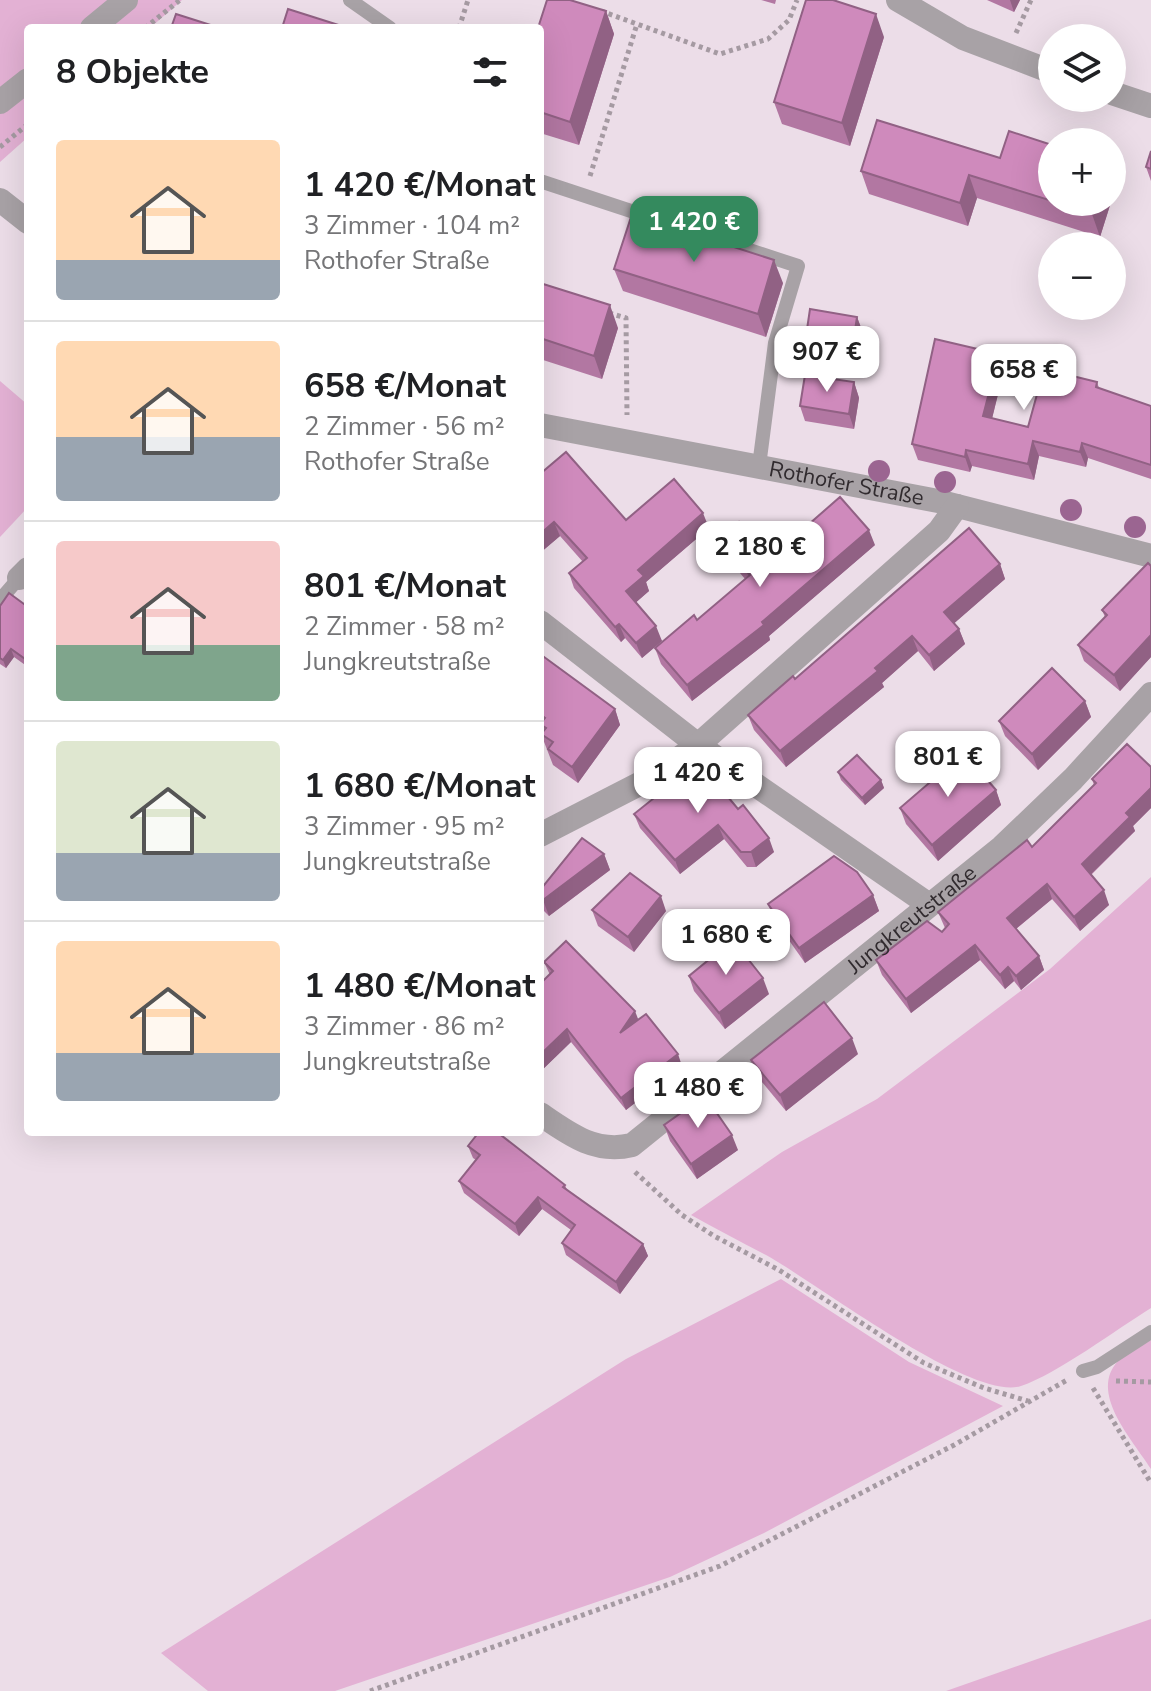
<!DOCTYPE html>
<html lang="de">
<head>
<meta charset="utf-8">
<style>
  :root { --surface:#fff; --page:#f2f2f2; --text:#202124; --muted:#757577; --line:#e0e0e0; --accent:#348a5e }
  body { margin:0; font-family:"Nunito Sans",sans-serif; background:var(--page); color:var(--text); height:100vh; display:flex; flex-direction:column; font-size:30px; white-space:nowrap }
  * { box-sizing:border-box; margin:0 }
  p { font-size:26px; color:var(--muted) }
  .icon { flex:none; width:44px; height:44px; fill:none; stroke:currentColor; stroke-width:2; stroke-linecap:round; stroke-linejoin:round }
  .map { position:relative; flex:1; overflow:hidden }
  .drawer { position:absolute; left:24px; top:24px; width:520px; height:1112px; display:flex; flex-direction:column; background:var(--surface); border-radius:8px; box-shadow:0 8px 32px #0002 }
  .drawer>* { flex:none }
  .tools { position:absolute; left:1038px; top:24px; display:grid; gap:16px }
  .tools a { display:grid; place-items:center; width:88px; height:88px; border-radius:50%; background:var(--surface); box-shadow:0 8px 32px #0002; font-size:40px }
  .price { position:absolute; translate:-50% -68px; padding:0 18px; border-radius:16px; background:#fff; color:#222; font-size:26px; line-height:52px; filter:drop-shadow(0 2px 4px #0008) }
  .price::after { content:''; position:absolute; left:50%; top:48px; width:24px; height:18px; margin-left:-12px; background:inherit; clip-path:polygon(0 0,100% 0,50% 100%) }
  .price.active { background:var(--accent); color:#fff }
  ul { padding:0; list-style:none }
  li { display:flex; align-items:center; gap:24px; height:200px; padding:0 32px }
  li+li { border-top:2px solid var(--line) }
  li span { display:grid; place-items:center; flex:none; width:224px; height:160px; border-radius:8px; color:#555 }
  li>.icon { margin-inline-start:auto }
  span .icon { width:96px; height:96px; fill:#fffc; stroke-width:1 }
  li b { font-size:34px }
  h2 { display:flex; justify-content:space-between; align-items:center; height:96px; padding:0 32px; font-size:34px }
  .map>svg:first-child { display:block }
  .green { fill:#e3b1d4 }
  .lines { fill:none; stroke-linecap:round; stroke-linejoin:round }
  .path { stroke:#a59aa2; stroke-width:5; stroke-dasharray:4 4; stroke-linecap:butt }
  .lane { stroke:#a8a2a6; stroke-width:14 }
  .street { stroke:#a8a2a6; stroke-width:24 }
  .tree { fill:#9b6591 }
  .wall { fill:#b277a2 }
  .shaded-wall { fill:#916184 }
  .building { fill:#cf8abc; stroke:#916184; stroke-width:2 }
  .labels { text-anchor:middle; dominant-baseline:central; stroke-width:8; stroke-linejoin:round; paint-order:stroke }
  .street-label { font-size:22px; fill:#312b2f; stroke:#faebf5 }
</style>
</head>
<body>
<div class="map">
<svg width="1151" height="1691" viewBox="0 0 1151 1691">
  <rect width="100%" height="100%" fill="#ecdde8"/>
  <g class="green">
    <polygon points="0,0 182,0 150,28 28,28 28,137 0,162"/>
    <polygon points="0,381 28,405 28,507 0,537"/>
    <path d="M 1151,877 L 1151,1308 C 1117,1329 1057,1374 1021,1386 C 972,1402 815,1282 766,1255 C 741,1242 716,1229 691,1215 L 782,1152 L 877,1099 L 1050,969 Z"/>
    <polygon points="781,1279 909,1362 1003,1406 764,1533 670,1577 335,1691 208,1691 161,1653 626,1359"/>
    <path d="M 1151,1340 L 1151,1469 C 1133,1440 1087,1392 1119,1360 C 1128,1351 1141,1346 1151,1340 Z"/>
    <polygon points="1151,1619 1151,1691 946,1691"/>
  </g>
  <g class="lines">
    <g class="path">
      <polyline points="601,11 720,54 768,39 789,20 797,0"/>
      <polyline points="145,28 180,0"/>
      <polyline points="459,28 468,0"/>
      <polyline points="1016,33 1031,0"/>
      <polyline points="0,147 28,124"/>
      <polyline points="590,176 637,24"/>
      <polyline points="609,313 626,318 627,415"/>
      <polyline points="635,1172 682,1215 714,1236 779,1270 924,1363 984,1388 1028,1401"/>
      <polyline points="1116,1381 1151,1382"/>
      <polyline points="1093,1388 1151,1483"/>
      <polyline points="370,1691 720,1566 954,1445 1067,1380"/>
    </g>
    <g class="lane">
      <polyline points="350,0 390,28"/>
      <polyline points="540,181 798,266 775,343 759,466"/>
      <polyline points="0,600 19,578 24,582"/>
      <polyline points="1083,1371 1097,1367 1151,1332"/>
    </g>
    <g class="street">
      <polyline points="898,0 963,38 1052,72"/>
      <polyline points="92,28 126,0"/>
      <polyline points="1112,93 1151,106"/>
      <polyline points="0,102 28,80"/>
      <polyline points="0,200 28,222"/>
      <path id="s1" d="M 540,425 L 938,501 L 1151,556"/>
      <polyline points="19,578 28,569"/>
      <polyline points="540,622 698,745 928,904"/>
      <polyline points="540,835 649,779 698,745 939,531 957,506"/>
      <path id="s2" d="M 540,1114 C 569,1134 595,1154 632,1145 L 1002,847 L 1073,779 L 1151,694"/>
    </g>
  </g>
  <g class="tree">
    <circle cx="879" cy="471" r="11"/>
    <circle cx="945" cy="482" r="11"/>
    <circle cx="1071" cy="510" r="11"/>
    <circle cx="1135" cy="527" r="11"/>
  </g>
  <g class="wall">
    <polygon points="761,0 776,0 775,4"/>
    <polygon points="987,0 1020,0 1014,12"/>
    <polygon points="606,11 614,34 579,145 540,133 540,28"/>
    <polygon points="884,37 850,146 782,124 774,102"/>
    <polygon points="1052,145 1052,202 1111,202 1100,237 977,198 968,226 869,194 861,171 1000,158"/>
    <polygon points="1151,151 1151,181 1146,167"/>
    <polygon points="614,269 783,283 766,337 623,291"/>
    <polygon points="540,283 618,328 602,379 540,359"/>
    <polygon points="857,317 863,333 857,367 812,352 806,336"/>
    <polygon points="1004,370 992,418 1028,427 1097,382 1099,388 1151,406 1151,479 1088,458 1086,467 1039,456 1034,480 972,466 970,472 918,460 912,444"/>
    <polygon points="854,382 859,398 854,429 805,421 800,406"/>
    <polygon points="540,474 626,520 709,528 646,582 649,591 636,602 662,641 642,658 625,638 621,642 574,588 569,573 583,562 560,536 540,553"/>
    <polygon points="719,540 770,558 875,545 769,636 770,640 692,701 661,664 655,648 697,620 745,579 725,555"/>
    <polygon points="1000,564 1005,579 954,623 959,629 965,644 934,671 918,651 882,683 884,687 786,767 754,730 748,715 795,679"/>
    <polygon points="1151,566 1151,657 1120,691 1084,661 1078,645 1105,617 1102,610"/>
    <polygon points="0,606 28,607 28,667 14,657 6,668 0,664"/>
    <polygon points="540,654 615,709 620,725 578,783 553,765 541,734 543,732 540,726"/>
    <polygon points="1085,701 1091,717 1038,770 1005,736 999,721"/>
    <polygon points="1151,767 1151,808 1133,826 1135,831 1091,875 1109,905 1080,931 1052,899 1016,929 1039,956 1044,970 1021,990 1014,981 1005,989 980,960 911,1013 882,975 876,960 942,932 945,928 938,912 1032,847 1094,785 1092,779"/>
    <polygon points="838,772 881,780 884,788 865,805 841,780"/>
    <polygon points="996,790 1001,805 938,861 906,824 900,808"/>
    <polygon points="738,809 774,852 756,867 747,867 724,839 680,874 640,828 634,814"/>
    <polygon points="604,854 610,870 549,916 543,910 540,902 540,890"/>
    <polygon points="873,895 879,911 805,963 774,919 768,904"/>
    <polygon points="592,910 666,911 634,952 598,926"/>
    <polygon points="544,962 638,1019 682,1066 626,1110 571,1042 540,1072 540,984 550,975"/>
    <polygon points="689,976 769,994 725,1029 694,991"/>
    <polygon points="858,1054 786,1111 757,1076 751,1060"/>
    <polygon points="664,1125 738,1150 697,1179 670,1141"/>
    <polygon points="468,1146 565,1185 567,1190 643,1244 648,1256 620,1294 566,1255 562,1243 571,1230 542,1209 519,1236 464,1193 459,1181 476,1160 473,1158"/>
  </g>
  <g class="shaded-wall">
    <polygon points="1010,0 1020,0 1014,12"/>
    <polygon points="606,11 614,34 579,145 570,122"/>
    <polygon points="876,14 884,37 850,146 842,123"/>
    <polygon points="1112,173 1116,185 1112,199"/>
    <polygon points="969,175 977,198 968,226 960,203"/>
    <polygon points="1095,202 1111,202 1100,237 1092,214"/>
    <polygon points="774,260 783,283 766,337 758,314"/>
    <polygon points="610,305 618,328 602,379 594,356"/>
    <polygon points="857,317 863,333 857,367 852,351"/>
    <polygon points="999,354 1004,370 989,431 983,416"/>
    <polygon points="854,382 859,398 854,429 849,414"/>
    <polygon points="1033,441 1039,456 1034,480 1028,464"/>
    <polygon points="1082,443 1088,458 1086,467 1080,452"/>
    <polygon points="966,450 972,466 970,472 965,457"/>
    <polygon points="703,513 709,528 646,582 649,591 632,606 626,591 638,570"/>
    <polygon points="554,522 560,536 540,553 540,534"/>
    <polygon points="869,530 875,545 769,636 770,640 692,701 687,685"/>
    <polygon points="1000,564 1005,579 950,627 944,612"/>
    <polygon points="619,624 625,638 621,642 615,627"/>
    <polygon points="656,626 662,641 642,658 636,643"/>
    <polygon points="959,629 965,644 934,671 929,655"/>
    <polygon points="1151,635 1151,657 1120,691 1114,675"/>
    <polygon points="912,636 918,651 882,683 884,687 786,767 780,751"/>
    <polygon points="11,649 14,657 6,668 3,660"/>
    <polygon points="1085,701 1091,717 1038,770 1032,754"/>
    <polygon points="615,709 620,725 578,783 572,767"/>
    <polygon points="881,780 884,788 865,805 862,798"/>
    <polygon points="1151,788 1151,808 1133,826 1135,831 1087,878 1082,864 1126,813"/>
    <polygon points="996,790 1001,805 938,861 932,845"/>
    <polygon points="718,825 724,839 680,874 675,860"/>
    <polygon points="769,838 774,852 756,867 751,852"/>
    <polygon points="604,854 610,870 549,916 543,900"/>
    <polygon points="1047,884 1052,899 1012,932 1007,918"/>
    <polygon points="1104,890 1109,905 1080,931 1074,917"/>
    <polygon points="873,895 879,911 805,963 799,948"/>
    <polygon points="661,896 666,911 634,952 628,937"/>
    <polygon points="975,945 980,960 911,1013 906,999"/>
    <polygon points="1039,956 1044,970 1021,990 1016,976"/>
    <polygon points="1008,967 1014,981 1005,989 1000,975"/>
    <polygon points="763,978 769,994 725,1029 719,1013"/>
    <polygon points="635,1011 640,1024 620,1033"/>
    <polygon points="567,1029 571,1042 540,1072 540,1055"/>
    <polygon points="852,1038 858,1054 786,1111 780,1095"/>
    <polygon points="678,1054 682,1066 626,1110 621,1098"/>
    <polygon points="732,1135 738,1150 697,1179 691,1164"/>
    <polygon points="538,1197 542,1209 519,1236 515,1224"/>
    <polygon points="643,1244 648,1256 620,1294 616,1282"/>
  </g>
  <g class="building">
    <polygon points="547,0 570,0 606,11 570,122 540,112 540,28 538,28"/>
    <polygon points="806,0 833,0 876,14 842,123 774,102"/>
    <polygon points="288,9 348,28 282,28"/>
    <polygon points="176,14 220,28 171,28"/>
    <polygon points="877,120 1000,158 1009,131 1052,145 1052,201 969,175 960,203 861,171"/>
    <polygon points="1151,151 1151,169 1146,167"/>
    <polygon points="1055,202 1095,202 1092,214"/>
    <polygon points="632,214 774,260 758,314 614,269"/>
    <polygon points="540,283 610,305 594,356 540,338"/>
    <polygon points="810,309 857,317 852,351 806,336"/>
    <polygon points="935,339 999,354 983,416 1028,427 1044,369 1097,382 1096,387 1151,406 1151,465 1082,443 1080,452 1033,441 1028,464 966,450 965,457 912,444"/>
    <polygon points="805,375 854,382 849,414 800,406"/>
    <polygon points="566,452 626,520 674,479 703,513 638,570 644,576 626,591 656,626 636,643 619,624 615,627 569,573 587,558 554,522 540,534 540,474"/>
    <polygon points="840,497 869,530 762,622 764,625 687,685 655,648 694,615 697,620 750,575 719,540 739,522 770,558"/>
    <polygon points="969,528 1000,564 944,612 959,629 929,655 912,636 875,668 878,671 780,751 748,715 793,676 795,679"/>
    <polygon points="1148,563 1151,566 1151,635 1114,675 1078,645 1107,615 1102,610"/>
    <polygon points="9,593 28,607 28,661 11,649 3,660 0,658 0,606"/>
    <polygon points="540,654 615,709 572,767 548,749 553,742 541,734 546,728 540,724 545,718 540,714"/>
    <polygon points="1052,668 1085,701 1032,754 999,721"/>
    <polygon points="1127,744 1151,767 1151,788 1126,813 1130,817 1082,864 1104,890 1074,917 1047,884 1007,918 1039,956 1016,976 1008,967 1000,975 975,945 906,999 876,960 927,921 942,932 949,924 938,912 1027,840 1032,847 1096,783 1092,779"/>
    <polygon points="964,753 996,790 932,845 900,808"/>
    <polygon points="857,755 881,780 862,798 838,772"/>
    <polygon points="699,762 738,809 743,805 769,838 751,852 741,852 718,825 675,860 634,814"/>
    <polygon points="582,838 604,854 543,900 540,897 540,890"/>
    <polygon points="834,856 857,872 873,895 799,948 768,904"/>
    <polygon points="630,873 661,896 628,937 592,910"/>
    <polygon points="733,940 763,978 719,1013 689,976"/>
    <polygon points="566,941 635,1011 620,1033 646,1014 678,1054 621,1098 567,1029 540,1055 540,984 553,971 544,962"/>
    <polygon points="824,1002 852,1038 780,1095 751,1060"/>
    <polygon points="705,1096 732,1135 691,1164 664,1125"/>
    <polygon points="479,1132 497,1132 565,1185 563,1187 643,1244 616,1282 562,1243 575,1225 538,1197 515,1224 459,1181 480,1155 468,1146"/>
  </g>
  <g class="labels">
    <g class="street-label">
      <text stroke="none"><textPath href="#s1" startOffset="312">Rothofer Straße</textPath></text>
      <text stroke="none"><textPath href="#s2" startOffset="460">Jungkreutstraße</textPath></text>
    </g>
  </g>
</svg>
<div class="tools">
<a><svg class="icon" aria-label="layers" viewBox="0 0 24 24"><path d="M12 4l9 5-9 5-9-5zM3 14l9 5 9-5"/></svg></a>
<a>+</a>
<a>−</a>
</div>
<b class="price active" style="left:694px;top:264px">1 420 €</b>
<b class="price" style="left:827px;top:394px">907 €</b>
<b class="price" style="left:1024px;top:412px">658 €</b>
<b class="price" style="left:760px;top:589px">2 180 €</b>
<b class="price" style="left:948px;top:799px">801 €</b>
<b class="price" style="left:698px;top:815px">1 420 €</b>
<b class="price" style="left:726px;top:977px">1 680 €</b>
<b class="price" style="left:698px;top:1130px">1 480 €</b>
<section class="drawer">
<h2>8 Objekte<svg class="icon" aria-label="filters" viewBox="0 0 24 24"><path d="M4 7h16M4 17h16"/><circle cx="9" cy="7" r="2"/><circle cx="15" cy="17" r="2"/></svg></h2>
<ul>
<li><span style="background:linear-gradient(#ffd9b3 75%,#9aa5b1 0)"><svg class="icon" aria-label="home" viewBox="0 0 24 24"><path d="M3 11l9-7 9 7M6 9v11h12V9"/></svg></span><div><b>1 420 €/Monat</b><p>3 Zimmer · 104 m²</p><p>Rothofer Straße</p></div></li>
<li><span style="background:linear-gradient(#ffd9b3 60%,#9aa5b1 0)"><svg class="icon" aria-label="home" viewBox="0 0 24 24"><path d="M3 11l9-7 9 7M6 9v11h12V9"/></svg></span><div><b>658 €/Monat</b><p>2 Zimmer · 56 m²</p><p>Rothofer Straße</p></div></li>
<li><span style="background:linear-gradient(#f6c9c9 65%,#7fa58c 0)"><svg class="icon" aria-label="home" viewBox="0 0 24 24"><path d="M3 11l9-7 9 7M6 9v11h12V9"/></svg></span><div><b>801 €/Monat</b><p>2 Zimmer · 58 m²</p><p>Jungkreutstraße</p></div></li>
<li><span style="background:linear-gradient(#dfe7d0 70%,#9aa5b1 0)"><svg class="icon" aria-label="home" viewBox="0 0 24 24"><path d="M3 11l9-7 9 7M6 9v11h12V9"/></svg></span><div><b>1 680 €/Monat</b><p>3 Zimmer · 95 m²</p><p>Jungkreutstraße</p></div></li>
<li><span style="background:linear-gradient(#ffd9b3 70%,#9aa5b1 0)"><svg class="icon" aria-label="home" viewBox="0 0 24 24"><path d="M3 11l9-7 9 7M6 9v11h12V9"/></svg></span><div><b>1 480 €/Monat</b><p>3 Zimmer · 86 m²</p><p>Jungkreutstraße</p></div></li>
</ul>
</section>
</div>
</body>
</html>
